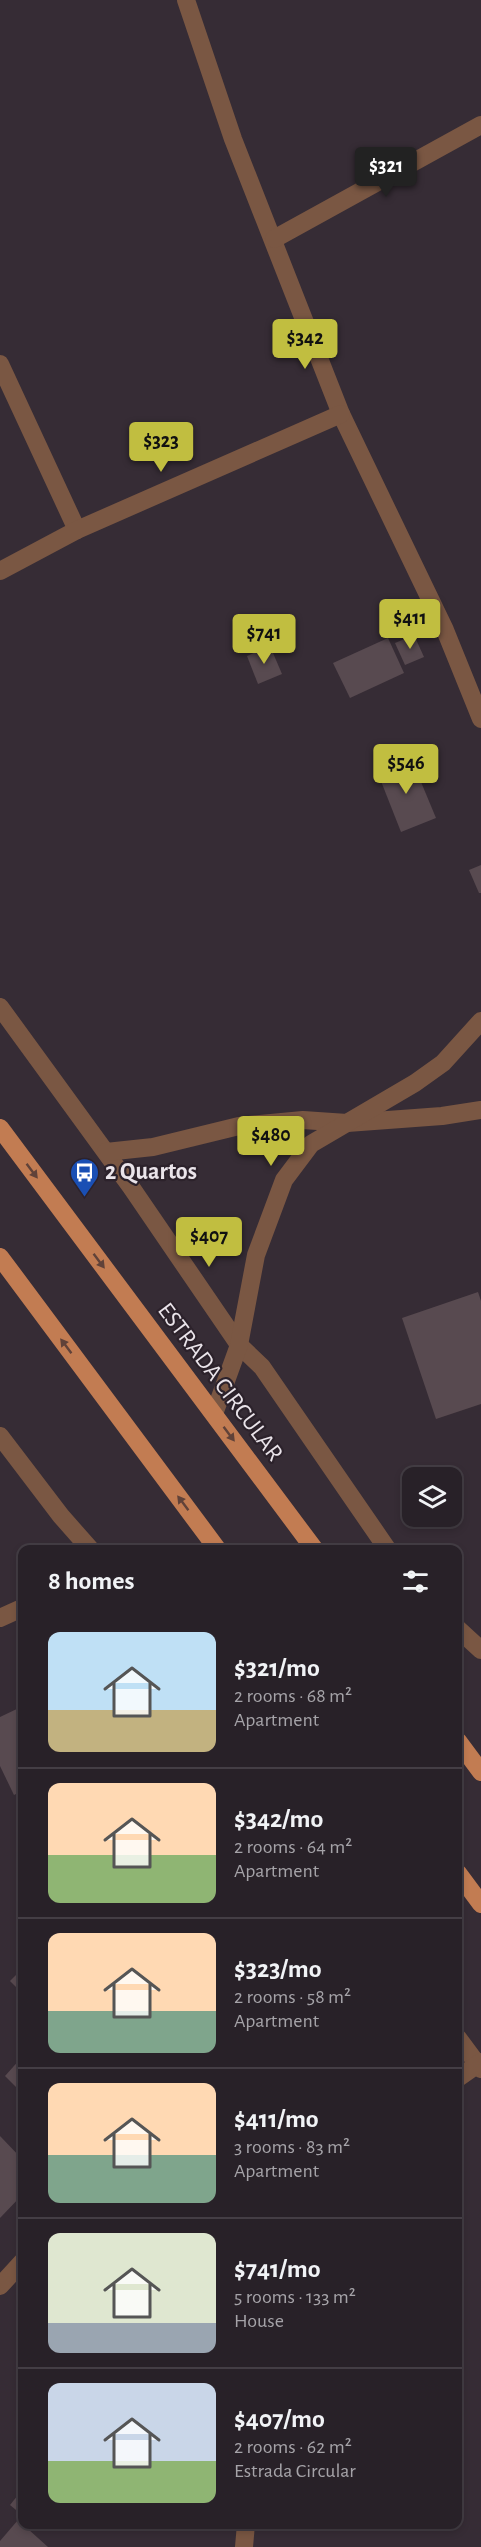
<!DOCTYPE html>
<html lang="en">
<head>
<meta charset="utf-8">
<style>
  :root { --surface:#282128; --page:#302930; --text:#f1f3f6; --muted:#a5a3a8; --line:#443e45; --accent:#c1be40 }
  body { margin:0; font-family:"Alegreya Sans",sans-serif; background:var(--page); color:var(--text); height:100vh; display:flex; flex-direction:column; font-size:22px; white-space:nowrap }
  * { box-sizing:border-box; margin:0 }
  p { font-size:20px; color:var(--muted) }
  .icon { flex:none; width:33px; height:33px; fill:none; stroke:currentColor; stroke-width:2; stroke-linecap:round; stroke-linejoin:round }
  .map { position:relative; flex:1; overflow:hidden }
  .details { position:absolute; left:18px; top:1545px; width:444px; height:984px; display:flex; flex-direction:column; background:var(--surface); border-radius:12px; box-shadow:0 3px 9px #0003,0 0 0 2px var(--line) }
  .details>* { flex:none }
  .controls { position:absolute; left:402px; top:1467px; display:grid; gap:12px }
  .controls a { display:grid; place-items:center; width:60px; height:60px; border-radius:12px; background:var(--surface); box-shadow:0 3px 9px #0003,0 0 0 2px var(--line); font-size:30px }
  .price { position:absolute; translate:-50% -51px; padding:0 14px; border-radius:6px; background:var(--accent); color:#111; font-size:20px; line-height:39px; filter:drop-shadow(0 2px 3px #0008) }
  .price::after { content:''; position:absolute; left:50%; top:36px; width:18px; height:14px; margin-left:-9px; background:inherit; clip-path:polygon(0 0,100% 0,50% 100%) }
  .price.selected { background:#222; color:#fff }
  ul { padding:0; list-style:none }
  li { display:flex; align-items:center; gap:18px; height:150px; padding:0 30px }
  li+li { border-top:2px solid var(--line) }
  li span { display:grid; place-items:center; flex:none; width:168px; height:120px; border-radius:12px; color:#555 }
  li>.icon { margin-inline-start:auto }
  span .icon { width:72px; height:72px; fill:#fffc; stroke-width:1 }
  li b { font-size:26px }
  h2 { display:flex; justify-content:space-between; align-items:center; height:72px; padding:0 30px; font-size:26px }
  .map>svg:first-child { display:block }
  .building { fill:#584a50 }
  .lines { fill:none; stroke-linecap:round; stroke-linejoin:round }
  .minor { stroke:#7a5743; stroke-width:18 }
  .major { stroke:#c27c52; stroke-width:18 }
  .oneway { fill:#604239 }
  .labels { text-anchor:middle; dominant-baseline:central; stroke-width:4.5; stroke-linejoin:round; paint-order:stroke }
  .poi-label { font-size:24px; font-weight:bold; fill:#eae4ea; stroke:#2c222b; text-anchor:start }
  .street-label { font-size:24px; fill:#eae4ea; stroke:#2c222b }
</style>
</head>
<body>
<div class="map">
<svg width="481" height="2547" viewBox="0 0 481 2547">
  <rect width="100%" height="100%" fill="#362c35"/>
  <g class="building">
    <polygon points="414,635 424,657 405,665 395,643"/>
    <polygon points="388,638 404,673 350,698 333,663"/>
    <polygon points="270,646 282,674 258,684 247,656"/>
    <polygon points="411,758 436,818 401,832 377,771"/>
    <polygon points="481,865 481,893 479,893 469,870"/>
    <polygon points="478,1292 481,1301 481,1404 436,1419 402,1318"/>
    <polygon points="21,1707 22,1791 14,1795 0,1766 0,1717"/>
    <polygon points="22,1969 22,1993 10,1981"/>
    <polygon points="22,2057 22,2093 5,2076"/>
    <polygon points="0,2136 22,2159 22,2195 0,2218"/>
    <polygon points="22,2490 22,2515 10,2505"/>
    <polygon points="18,2520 48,2547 0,2547 0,2541"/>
  </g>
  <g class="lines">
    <g class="minor">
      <polyline points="186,0 233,139 341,414 445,630 481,719"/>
      <polyline points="274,239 481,125"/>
      <polyline points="0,364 77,530"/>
      <polyline points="0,571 77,530 341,414"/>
      <polyline points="0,1007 131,1187 239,1345 262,1367 388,1550"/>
      <polyline points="106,1152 153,1147 239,1126 303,1120 347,1123 442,1116 481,1110"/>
      <polyline points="214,1414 239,1345 256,1255 284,1180 311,1144 415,1083 443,1063 481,1021"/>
      <polyline points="0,1436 61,1516 91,1550"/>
      <polyline points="0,1618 22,1608"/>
      <polyline points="458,1629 481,1650"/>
      <polyline points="458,2038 481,2069"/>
      <polyline points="458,2078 481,2062"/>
      <polyline points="0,2286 22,2262"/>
      <polyline points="244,2547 246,2524"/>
    </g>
    <g class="major">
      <polyline points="0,1128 315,1550"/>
      <polyline points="0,1257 218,1550"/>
      <polyline points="458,1741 481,1772"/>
      <polyline points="458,1873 481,1904"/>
    </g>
  </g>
  <defs><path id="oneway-solid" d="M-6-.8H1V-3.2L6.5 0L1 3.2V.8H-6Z" transform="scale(1.5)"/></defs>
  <g class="oneway">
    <use href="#oneway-solid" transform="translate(32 1171) rotate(53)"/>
    <use href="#oneway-solid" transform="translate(99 1261) rotate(53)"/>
    <use href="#oneway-solid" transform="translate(66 1346) rotate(-127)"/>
    <use href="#oneway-solid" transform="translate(229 1434) rotate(53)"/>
    <use href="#oneway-solid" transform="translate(183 1503) rotate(-127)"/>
  </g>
  <defs>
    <symbol id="bus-pin" viewBox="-11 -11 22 30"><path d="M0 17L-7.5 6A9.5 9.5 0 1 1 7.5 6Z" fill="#1a4fb4" stroke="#2c222b"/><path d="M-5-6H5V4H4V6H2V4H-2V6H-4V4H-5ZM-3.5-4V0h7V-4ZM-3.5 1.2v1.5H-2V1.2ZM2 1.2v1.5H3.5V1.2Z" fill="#fff"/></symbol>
  </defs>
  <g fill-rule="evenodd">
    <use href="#bus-pin" x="68" y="1156" width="33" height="45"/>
  </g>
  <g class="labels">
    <g class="poi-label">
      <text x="105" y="1172">2 Quartos</text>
    </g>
    <g class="street-label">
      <text transform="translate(220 1382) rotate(53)">ESTRADA CIRCULAR</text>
    </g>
  </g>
</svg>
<div class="controls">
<a><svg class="icon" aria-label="layers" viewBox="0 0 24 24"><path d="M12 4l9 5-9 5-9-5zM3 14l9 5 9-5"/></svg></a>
</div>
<b class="price selected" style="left:386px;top:198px">$321</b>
<b class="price" style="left:305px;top:370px">$342</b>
<b class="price" style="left:161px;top:473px">$323</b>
<b class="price" style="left:410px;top:650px">$411</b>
<b class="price" style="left:264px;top:665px">$741</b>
<b class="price" style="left:406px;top:795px">$546</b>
<b class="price" style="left:271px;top:1167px">$480</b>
<b class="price" style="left:209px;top:1268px">$407</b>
<section class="details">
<h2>8 homes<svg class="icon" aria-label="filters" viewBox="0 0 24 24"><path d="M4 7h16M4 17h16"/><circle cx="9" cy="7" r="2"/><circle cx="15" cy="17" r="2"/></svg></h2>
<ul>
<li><span style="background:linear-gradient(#bfe0f5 65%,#c2b280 0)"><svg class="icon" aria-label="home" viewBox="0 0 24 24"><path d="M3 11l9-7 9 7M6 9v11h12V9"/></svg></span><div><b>$321/mo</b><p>2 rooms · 68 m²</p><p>Apartment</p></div></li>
<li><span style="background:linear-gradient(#ffd9b3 60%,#8fb573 0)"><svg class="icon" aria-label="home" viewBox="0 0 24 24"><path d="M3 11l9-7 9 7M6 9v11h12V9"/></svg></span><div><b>$342/mo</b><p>2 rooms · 64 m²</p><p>Apartment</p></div></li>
<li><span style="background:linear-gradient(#ffd9b3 65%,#7fa58c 0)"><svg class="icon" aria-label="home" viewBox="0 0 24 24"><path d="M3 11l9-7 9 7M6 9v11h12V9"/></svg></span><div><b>$323/mo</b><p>2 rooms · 58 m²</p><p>Apartment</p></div></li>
<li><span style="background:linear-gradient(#ffd9b3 60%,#7fa58c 0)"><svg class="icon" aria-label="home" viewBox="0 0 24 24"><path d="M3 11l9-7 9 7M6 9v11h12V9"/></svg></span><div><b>$411/mo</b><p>3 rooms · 83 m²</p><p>Apartment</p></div></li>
<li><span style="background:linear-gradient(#dfe7d0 75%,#9aa5b1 0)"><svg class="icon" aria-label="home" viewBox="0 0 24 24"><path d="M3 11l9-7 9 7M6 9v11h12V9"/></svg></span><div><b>$741/mo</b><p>5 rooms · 133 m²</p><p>House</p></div></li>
<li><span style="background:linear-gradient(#c9d6e8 65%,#8fb573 0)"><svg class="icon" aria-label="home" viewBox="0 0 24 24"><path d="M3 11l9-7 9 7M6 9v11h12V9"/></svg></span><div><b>$407/mo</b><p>2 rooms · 62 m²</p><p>Estrada Circular</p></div></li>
</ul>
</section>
</div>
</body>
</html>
